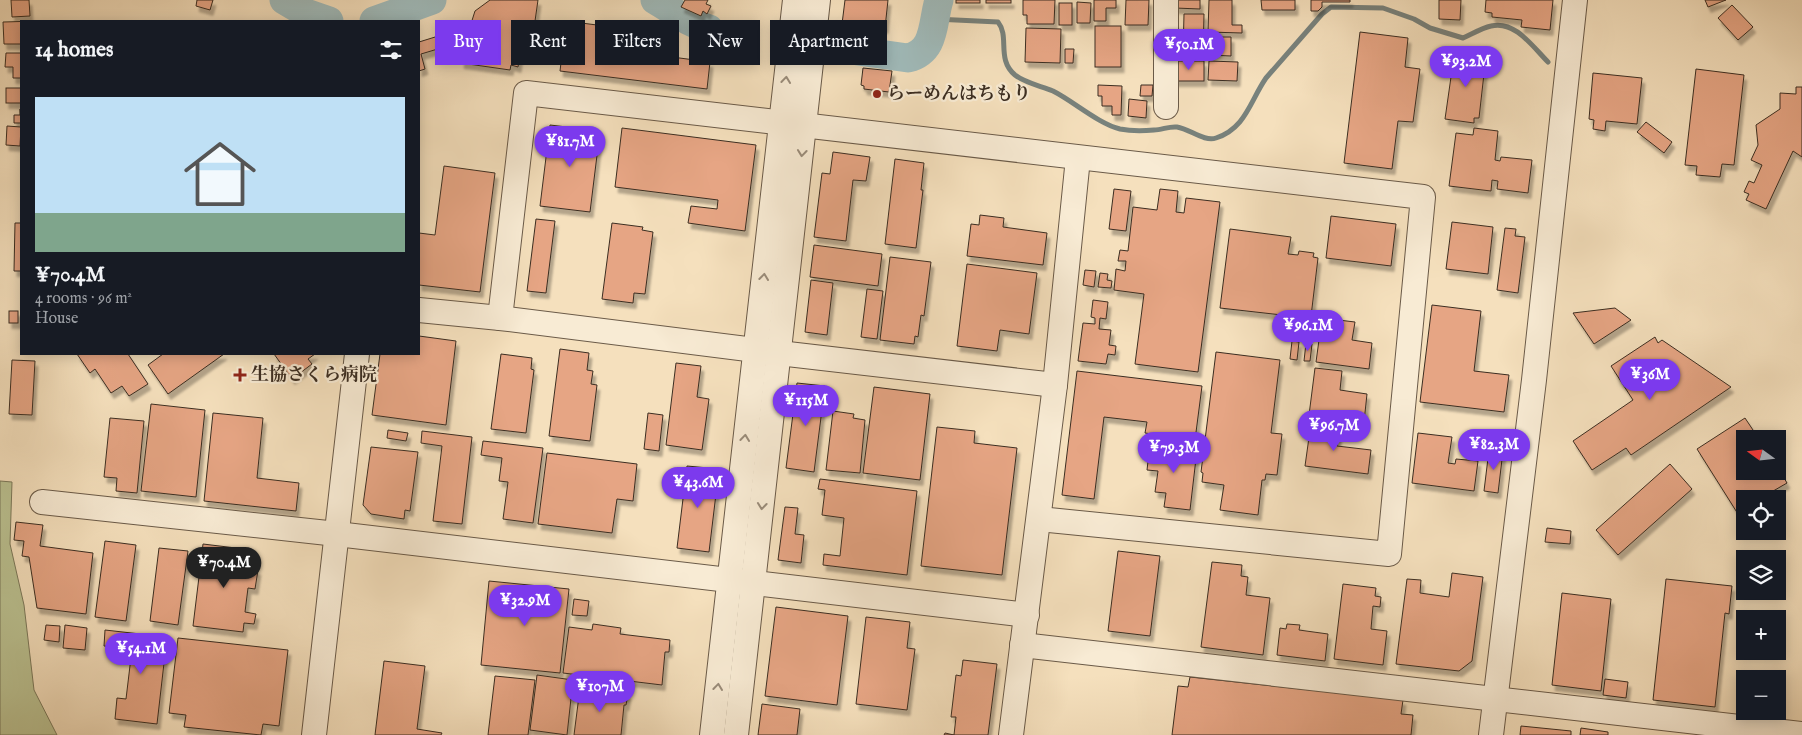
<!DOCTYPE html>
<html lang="en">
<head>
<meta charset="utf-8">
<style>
  :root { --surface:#171b24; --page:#242831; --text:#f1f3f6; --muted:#9ea1a6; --accent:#7c3aed }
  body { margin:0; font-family:"IM FELL English","Noto Serif JP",serif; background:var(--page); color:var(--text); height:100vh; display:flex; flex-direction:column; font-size:19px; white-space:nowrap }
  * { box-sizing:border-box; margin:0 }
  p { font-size:16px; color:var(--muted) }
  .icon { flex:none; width:28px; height:28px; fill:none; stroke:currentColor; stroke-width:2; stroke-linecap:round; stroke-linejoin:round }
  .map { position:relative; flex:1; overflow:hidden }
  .side { position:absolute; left:20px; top:20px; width:400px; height:335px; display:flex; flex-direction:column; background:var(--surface); border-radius:0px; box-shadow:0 2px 12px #0003 }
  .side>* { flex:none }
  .hud { position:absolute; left:435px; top:20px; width:475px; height:45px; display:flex; gap:10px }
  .needle { width:32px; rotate:285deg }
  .fabs { position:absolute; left:1736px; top:430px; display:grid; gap:10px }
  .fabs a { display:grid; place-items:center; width:50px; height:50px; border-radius:0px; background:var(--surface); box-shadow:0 2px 12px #0003; font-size:25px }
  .price { position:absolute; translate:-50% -42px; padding:0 11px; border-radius:18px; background:var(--accent); color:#fff; font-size:16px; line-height:32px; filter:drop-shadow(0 1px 2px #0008) }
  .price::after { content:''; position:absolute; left:50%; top:30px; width:15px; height:11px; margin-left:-8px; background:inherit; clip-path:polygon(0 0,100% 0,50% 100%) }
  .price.active { background:#222; color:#fff }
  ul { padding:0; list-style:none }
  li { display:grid; align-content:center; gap:10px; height:265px; padding:0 15px }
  li span { display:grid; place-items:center; height:155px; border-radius:0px; color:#555 }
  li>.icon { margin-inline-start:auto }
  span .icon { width:90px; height:90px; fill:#fffc; stroke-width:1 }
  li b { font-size:21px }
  h2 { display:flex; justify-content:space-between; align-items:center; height:60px; padding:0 15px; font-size:21px }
  .tag { padding:0 18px; border-radius:0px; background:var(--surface); box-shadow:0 2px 12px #0003; font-size:18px; line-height:45px }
  .tag.active { background:var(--accent); color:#fff }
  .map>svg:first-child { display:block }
  .green { fill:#bbc292; stroke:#7b785a }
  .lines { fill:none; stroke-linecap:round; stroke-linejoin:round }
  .stream { stroke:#78827d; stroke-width:5 }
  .river { stroke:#a0bbbb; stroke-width:29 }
  .building { fill:#e6a584; stroke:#3b2d21; fill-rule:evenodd; filter:url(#shadow) }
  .minor-casing { stroke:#6a5a48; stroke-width:26 }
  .minor { stroke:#f8ebd4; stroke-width:24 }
  .oneway { stroke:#9a8c7a }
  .poi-dot { fill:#8f2418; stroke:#f8ebd4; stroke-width:2 }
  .labels { text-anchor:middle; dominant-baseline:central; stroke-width:4.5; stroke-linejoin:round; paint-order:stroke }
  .poi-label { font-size:18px; font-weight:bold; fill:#3b2d21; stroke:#f8ebd4; text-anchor:start }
</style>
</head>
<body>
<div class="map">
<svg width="1802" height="735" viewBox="0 0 1802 735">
  <defs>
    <filter id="shadow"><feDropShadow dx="3" dy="5.5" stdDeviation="1" flood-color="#0004"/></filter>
  </defs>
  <rect width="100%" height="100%" fill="#f5e0bd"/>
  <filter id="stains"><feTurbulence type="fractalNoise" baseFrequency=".004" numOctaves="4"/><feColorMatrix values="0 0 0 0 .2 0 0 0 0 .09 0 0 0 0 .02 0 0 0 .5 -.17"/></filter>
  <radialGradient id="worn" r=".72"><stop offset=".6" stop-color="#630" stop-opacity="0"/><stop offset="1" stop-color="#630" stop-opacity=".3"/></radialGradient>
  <polygon class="green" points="0,481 12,482 10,544 24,605 34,690 57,735 0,735"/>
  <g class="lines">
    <path class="stream" d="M 935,19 L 998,22 C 1010,37 996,59 1015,75 C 1025,83 1041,86 1053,91 C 1073,101 1099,124 1120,129 C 1130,131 1143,131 1154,130 C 1162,130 1169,126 1177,127 C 1190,129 1204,142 1216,138 C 1246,128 1250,101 1266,78 L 1322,14 L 1331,7 L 1383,8 L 1414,19 L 1430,28 L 1463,38 C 1472,34 1482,28 1491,26 C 1515,20 1533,47 1548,62"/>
    <g class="river">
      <polyline points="284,0 306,13 329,21"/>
      <path d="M 655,0 C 674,11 688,23 709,29"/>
      <polyline points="374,21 432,0"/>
      <path d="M 851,50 L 908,58 C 936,51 932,23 939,0"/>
    </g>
  </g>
  <g class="building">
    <polygon points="11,0 29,0 30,16 12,17"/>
    <polygon points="197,0 213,0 210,10 196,6"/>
    <path d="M 490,0 L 538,0 L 533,35 L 523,34 L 518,67 L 511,65 L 510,70 L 461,63 L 463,49 L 475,11 ZM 498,27 L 494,54 L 481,52 L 488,29 L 490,33 Z"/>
    <polygon points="685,0 708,0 706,4 711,6 707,14 703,11 701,16 681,7"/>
    <polygon points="845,0 888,0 885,28 842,24"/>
    <rect x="956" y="0" width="24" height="3"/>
    <rect x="986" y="0" width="25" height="3"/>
    <polygon points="1023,0 1055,0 1054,24 1027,24 1027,15 1023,15"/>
    <polygon points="1094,0 1116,0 1116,8 1106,8 1106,21 1094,21"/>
    <polygon points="1126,0 1149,0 1148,25 1125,25"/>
    <polygon points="1176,0 1200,0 1200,9 1175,8"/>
    <polygon points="1209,0 1232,0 1232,25 1242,25 1242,33 1208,32"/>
    <polygon points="1261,0 1295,0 1295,10 1262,10"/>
    <polygon points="1311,0 1350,0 1350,2 1322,2 1322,7 1318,11 1311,11"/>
    <polygon points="1439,0 1461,0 1460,20 1439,19"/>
    <polygon points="1486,0 1553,0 1550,30 1521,27 1522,20 1492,17 1492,13 1485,12"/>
    <polygon points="1705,0 1726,0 1708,7"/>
    <polygon points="1077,2 1091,3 1090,23 1077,23"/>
    <rect x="1059" y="3" width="13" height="22"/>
    <polygon points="1732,5 1753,27 1738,40 1718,18"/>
    <polygon points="1184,14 1204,14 1203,55 1183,54"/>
    <polygon points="21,21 21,44 4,44 3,22 38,21"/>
    <polygon points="566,21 674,35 672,57 710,62 707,89 560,71"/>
    <rect x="1095" y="26" width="26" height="41"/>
    <polygon points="1026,28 1061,29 1060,63 1025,62"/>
    <polygon points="1360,32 1408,38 1405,67 1420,69 1413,122 1398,121 1392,169 1344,163"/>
    <polygon points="448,33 451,45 421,54 425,69 419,71 419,42"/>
    <polygon points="1210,37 1231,37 1231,56 1209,55"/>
    <polygon points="1065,49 1074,49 1073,63 1065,63"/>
    <polygon points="1458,52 1486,56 1479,118 1474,118 1474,123 1445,119 1452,70 1455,70"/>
    <polygon points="6,53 21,53 21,78 13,78 13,67 5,67"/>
    <rect x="1174" y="61" width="30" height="20"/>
    <polygon points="1209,61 1238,62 1237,81 1208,80"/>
    <polygon points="863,68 892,71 889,92 864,89 864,86 861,85"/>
    <polygon points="1696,69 1744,75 1734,165 1722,164 1720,177 1696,175 1697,166 1685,165"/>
    <polygon points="1593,73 1642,78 1637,124 1606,121 1605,131 1593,129 1594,120 1589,119"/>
    <polygon points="1098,85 1122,86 1121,115 1112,115 1112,106 1102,106 1102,96 1098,96"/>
    <polygon points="1141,85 1153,85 1152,96 1140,96"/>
    <polygon points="1796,87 1802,87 1802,157 1793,151 1766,209 1746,200 1749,194 1744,192 1749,181 1754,183 1762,165 1751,160 1758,145 1756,125 1780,109 1780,93 1796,94"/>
    <rect x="6" y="88" width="15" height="15"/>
    <polygon points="1129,99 1147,101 1146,118 1128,116"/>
    <polygon points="20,109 21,123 14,123 14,115 20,115"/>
    <polygon points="1646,122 1672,142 1664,153 1637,132"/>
    <polygon points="550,125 600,131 590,212 540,206"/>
    <polygon points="7,126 21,127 20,146 6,145"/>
    <polygon points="622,128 756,145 745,231 688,223 691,206 717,209 718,200 615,187"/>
    <polygon points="1474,128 1498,131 1495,160 1500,161 1501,157 1532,160 1528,193 1497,189 1498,181 1492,180 1491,191 1449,186 1456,133 1473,135"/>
    <polygon points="833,152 870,157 866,181 853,180 846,241 814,237 822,173 830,174"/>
    <polygon points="895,159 924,163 921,190 923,190 916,248 885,244"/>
    <polygon points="444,166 495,173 480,292 419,285 419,233 435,235"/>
    <polygon points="1114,189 1131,191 1126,231 1109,229"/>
    <polygon points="1160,189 1178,191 1176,212 1184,213 1186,198 1220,202 1198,372 1135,364 1144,294 1114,290 1116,269 1125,271 1126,261 1118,261 1120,250 1128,251 1133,207 1157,210"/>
    <polygon points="980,215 1004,218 1003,227 1047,233 1043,265 967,256 971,224 979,225"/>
    <polygon points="1331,216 1396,224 1391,266 1326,258"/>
    <polygon points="536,219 555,221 546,293 527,291"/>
    <polygon points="1452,222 1493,227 1488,274 1446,269"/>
    <polygon points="15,223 21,223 21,271 14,271"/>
    <polygon points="612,223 643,227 642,230 653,232 645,294 634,293 633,303 602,299"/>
    <polygon points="1505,228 1516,229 1515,236 1525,237 1518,293 1497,290"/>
    <polygon points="1230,229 1291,237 1288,254 1298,255 1299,251 1314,253 1313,257 1318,258 1309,333 1281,330 1282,315 1220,308"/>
    <polygon points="814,245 882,254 878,286 810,277"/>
    <polygon points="890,257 931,262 924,316 921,315 918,337 915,336 914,344 880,340"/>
    <polygon points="967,264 1037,273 1029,334 1000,330 997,351 957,346"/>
    <polygon points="1085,270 1096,271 1094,287 1083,285"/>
    <polygon points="1100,273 1108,274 1107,280 1112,281 1111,288 1098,287"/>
    <polygon points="811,280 833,283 827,335 805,332"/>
    <polygon points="867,289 883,291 877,339 861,337"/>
    <polygon points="1093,300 1108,302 1106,319 1100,318 1099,329 1111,330 1109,345 1116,346 1115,355 1108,354 1106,364 1078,361 1083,323 1095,324 1095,318 1091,317"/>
    <polygon points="1432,305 1481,311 1474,371 1509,375 1504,412 1420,402"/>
    <polygon points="1615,308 1631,320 1594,344 1573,313"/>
    <rect x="9" y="311" width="9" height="12"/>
    <polygon points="1322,318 1355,322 1352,340 1372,343 1369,369 1316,362"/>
    <polygon points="419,336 456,341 446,425 372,415 380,354 419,354"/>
    <polygon points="1655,337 1658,343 1662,340 1731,387 1631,455 1626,448 1592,470 1573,441 1633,400 1611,366"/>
    <polygon points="1292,341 1299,342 1297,360 1290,359"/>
    <polygon points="1306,343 1312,344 1310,361 1304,361"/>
    <polygon points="560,349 589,353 587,370 593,371 591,384 597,385 590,441 549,436"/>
    <polygon points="1216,352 1280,360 1271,433 1282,434 1277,475 1266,474 1265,480 1262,480 1258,515 1220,510 1224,485 1202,482 1203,473 1201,472"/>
    <polygon points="77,354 128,354 148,384 129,396 122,386 111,393 95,369 90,373"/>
    <polygon points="163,354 224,354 168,394 148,365"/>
    <polygon points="274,354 315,354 308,359 312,364 292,379"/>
    <polygon points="501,354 532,358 531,369 534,370 526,433 491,429"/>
    <polygon points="12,360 35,361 32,415 9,414"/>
    <polygon points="676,363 701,366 697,397 709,399 702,450 666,445"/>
    <polygon points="1315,368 1342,371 1340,390 1367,394 1364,422 1309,415"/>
    <polygon points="1077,371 1202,386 1195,440 1145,433 1147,422 1104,417 1094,499 1062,495"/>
    <polygon points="797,383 825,386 814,472 786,468"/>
    <polygon points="874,387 930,394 920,480 863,473"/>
    <polygon points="151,404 205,410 196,497 141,491"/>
    <polygon points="833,411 854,414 853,418 865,420 860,473 826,470"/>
    <polygon points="213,413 263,418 257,478 299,483 296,511 204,501"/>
    <polygon points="648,413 663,415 659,451 644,449"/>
    <polygon points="110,418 144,421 137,493 116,491 117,478 104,477"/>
    <polygon points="1745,418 1759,439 1745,439 1745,471 1778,471 1778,468 1787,483 1768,494 1771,499 1745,499 1745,510 1738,514 1697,449"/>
    <polygon points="1311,423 1340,427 1337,446 1371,450 1368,474 1305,466"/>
    <polygon points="937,427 975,431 974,443 1017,448 1002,575 921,566"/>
    <polygon points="388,430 408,433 406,441 387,438"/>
    <polygon points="422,431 472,437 462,524 433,521 442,446 421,443"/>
    <polygon points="1418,433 1452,437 1448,463 1455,464 1456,459 1478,461 1474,491 1412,483"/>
    <polygon points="483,441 543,448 533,523 503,519 508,482 499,481 502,458 481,455"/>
    <polygon points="1150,444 1197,450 1190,510 1164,507 1166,493 1155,492 1158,471 1147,470"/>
    <polygon points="371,447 418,452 410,511 405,510 404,519 371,514 363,505"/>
    <polygon points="1489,450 1503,451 1498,493 1484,491"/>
    <polygon points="547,453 637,464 633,501 617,499 612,533 538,524"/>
    <polygon points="1670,464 1692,489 1618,555 1596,530"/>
    <polygon points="687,466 719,469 709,552 677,548"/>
    <polygon points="820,479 917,491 907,575 823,565 824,554 840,556 844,518 822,515 825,490 818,489"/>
    <polygon points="785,507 798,508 795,534 804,535 801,563 778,560"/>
    <polygon points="16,522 43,525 40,546 93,553 86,614 37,608 29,557 22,556 24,541 14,540"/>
    <polygon points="1547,528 1571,531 1570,544 1545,542"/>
    <polygon points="105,541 136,545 126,621 95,617"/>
    <polygon points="203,544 244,549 243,557 252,558 250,569 258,570 255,589 248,588 245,612 256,614 254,624 244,623 243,632 193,626"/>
    <polygon points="159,548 188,551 178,625 150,621"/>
    <polygon points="1118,551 1160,556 1150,636 1108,631"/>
    <polygon points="1212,562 1242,565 1241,576 1248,577 1246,595 1270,598 1263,655 1201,647"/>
    <polygon points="1452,573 1483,577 1472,661 1459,671 1396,664 1407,579 1421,580 1420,593 1449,597"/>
    <polygon points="1666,579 1732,586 1729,614 1725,613 1715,707 1653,700"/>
    <polygon points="489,581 569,589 560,673 481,665"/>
    <polygon points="1343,584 1376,588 1375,596 1381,597 1380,607 1373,606 1371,629 1387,631 1383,665 1334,659"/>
    <polygon points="1562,593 1611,599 1601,691 1552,685"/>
    <polygon points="574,599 589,601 587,616 572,615"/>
    <polygon points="776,607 848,616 837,705 765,696"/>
    <polygon points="866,617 910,622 907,648 915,649 907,710 856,704"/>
    <polygon points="593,624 621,628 620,634 670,640 669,652 665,652 662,685 563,673 569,627 592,630"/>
    <polygon points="1287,624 1300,625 1299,630 1328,634 1325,661 1277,655 1280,628 1286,629"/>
    <polygon points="46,625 60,626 59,642 44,640"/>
    <polygon points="65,625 87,628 85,650 63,648"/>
    <polygon points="105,630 167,637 157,724 115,719 117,698 126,699 132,649 104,646"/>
    <polygon points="178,638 288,650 279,726 263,724 261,735 184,727 186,715 169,713"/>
    <polygon points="963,660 997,664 988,735 944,735 945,733 954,735 956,717 951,717 956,675 961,676"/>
    <polygon points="384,661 425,666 417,729 442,733 441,735 375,735"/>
    <polygon points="537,675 573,680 567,735 530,730"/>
    <polygon points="495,676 535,680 528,735 488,735"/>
    <polygon points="1190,677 1403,700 1401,714 1413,715 1411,735 1172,735 1178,686 1188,687"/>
    <polygon points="1605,679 1628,682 1626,698 1603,695"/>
    <polygon points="580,688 628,694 626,705 624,705 621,735 574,735"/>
    <polygon points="762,704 800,709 797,735 758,735"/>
    <polygon points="1521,726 1571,731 1571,735 1520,735"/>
    <polygon points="1581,728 1608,732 1608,735 1580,735"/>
  </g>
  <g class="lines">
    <defs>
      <g id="minor">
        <polyline points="1166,107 1166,0"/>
        <polyline points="419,310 500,318 779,353 1055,385"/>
        <polyline points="500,318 526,93 1423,197 1389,554 1039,519"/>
        <polyline points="42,502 337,534 1027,615"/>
        <polyline points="1022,645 1802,734"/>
        <polyline points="314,735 357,354"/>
        <polyline points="712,735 795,0"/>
        <polyline points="736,735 818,0"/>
        <polyline points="1011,735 1055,385 1078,158"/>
        <polyline points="1491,735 1534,380 1575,0"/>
      </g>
    </defs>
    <use href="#minor" class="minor-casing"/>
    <use href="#minor" class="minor"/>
  </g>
  <defs><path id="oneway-chevron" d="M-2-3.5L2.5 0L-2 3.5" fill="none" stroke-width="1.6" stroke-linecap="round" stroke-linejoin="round" transform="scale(1.25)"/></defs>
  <g class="oneway">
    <use href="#oneway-chevron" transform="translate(786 80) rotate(-84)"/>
    <use href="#oneway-chevron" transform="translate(802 153) rotate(96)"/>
    <use href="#oneway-chevron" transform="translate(764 277) rotate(-83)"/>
    <use href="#oneway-chevron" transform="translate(745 438) rotate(-84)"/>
    <use href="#oneway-chevron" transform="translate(762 506) rotate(96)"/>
    <use href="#oneway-chevron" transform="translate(718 687) rotate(-83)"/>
  </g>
  <g class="poi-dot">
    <circle cx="877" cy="94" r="5"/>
    <path d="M237.5 367.5h5v5h5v5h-5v5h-5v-5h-5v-5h5z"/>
  </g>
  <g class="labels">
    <g class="poi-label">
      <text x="887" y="94">らーめんはちもり</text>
      <text x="251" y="375">生協さくら病院</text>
    </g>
  </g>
  <rect width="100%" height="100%" filter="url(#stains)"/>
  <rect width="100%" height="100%" fill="url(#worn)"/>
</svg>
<div class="fabs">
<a><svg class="needle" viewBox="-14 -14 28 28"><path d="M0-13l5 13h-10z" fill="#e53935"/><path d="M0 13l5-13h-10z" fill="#9ea1a6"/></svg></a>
<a><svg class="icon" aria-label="locate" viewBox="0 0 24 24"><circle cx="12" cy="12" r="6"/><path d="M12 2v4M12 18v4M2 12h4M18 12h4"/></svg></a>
<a><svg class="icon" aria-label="layers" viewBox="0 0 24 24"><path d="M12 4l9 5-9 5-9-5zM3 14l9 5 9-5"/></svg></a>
<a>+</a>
<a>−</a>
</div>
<b class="price" style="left:1189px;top:71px">¥50.1M</b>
<b class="price" style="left:1466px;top:88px">¥93.2M</b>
<b class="price" style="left:570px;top:168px">¥81.7M</b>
<b class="price" style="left:1308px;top:352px">¥96.1M</b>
<b class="price" style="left:1650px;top:401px">¥36M</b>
<b class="price" style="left:806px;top:427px">¥115M</b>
<b class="price" style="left:1334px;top:452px">¥96.7M</b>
<b class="price" style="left:1494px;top:471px">¥82.3M</b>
<b class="price" style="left:1174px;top:474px">¥79.3M</b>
<b class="price" style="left:698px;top:509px">¥43.6M</b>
<b class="price active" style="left:224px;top:589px">¥70.4M</b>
<b class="price" style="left:525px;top:627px">¥32.9M</b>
<b class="price" style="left:141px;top:675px">¥54.1M</b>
<b class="price" style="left:600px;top:713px">¥107M</b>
<div class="hud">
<a class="tag active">Buy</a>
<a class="tag">Rent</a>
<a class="tag">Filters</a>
<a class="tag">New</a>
<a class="tag">Apartment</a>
</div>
<section class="side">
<h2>14 homes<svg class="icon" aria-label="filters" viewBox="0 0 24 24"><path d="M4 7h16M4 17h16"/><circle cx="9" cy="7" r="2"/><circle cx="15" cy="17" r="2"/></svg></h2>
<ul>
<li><span style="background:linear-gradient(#bfe0f5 75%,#7fa58c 0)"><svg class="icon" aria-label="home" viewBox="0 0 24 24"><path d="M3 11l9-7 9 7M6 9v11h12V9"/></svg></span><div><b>¥70.4M</b><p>4 rooms · 96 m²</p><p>House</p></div></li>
</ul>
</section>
</div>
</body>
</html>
